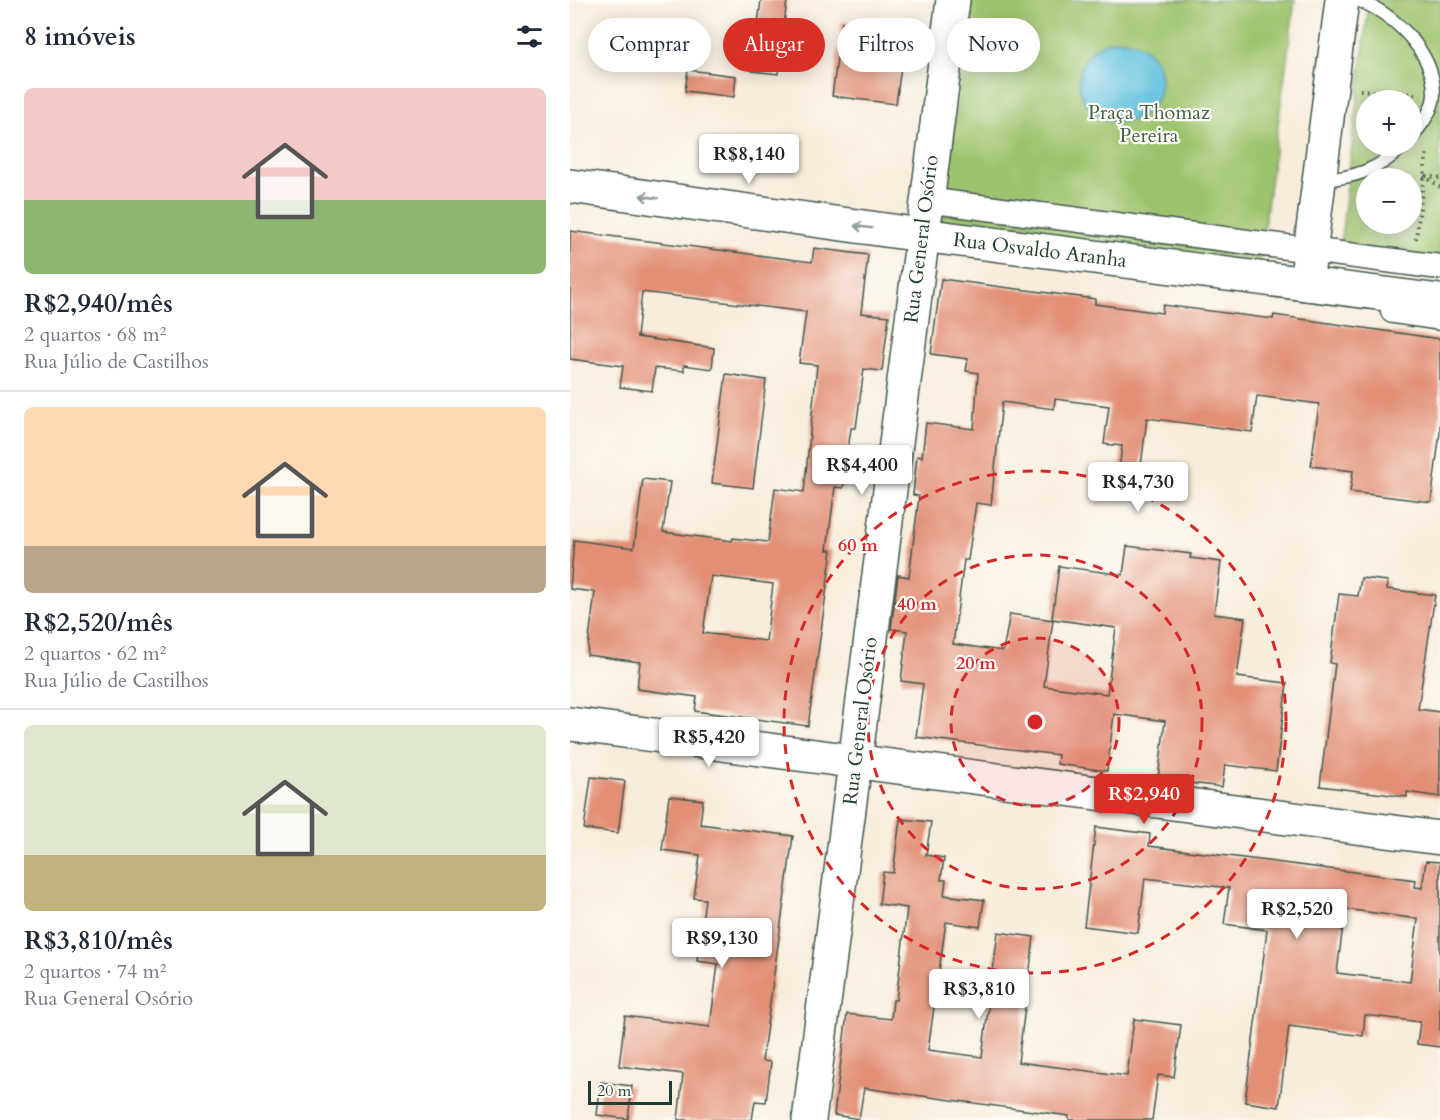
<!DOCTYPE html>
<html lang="pt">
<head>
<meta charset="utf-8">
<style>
  :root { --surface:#fff; --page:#f2f2f3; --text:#1f2937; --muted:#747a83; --line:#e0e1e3; --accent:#d93025 }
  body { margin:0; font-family:Cardo,serif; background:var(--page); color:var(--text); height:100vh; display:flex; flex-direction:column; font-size:22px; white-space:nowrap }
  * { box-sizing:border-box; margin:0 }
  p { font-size:20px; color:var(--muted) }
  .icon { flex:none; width:33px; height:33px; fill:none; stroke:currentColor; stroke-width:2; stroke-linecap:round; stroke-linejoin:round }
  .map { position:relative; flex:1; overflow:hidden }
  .details { display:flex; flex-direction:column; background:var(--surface); width:570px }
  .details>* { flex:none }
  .banner { position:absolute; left:18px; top:18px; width:570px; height:54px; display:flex; gap:12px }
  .fabs { position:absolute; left:786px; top:90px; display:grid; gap:12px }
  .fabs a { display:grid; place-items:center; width:66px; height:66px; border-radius:50%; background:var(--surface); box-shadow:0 3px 15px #0003; font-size:30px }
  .scale { position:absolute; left:18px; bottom:15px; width:84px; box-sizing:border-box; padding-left:6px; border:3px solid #1f3d34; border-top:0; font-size:16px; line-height:21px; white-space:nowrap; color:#1f3d34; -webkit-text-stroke:4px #fdfcf7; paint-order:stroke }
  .price { position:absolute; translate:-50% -51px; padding:0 14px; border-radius:6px; background:#fff; color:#222; font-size:20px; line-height:39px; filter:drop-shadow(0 2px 3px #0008) }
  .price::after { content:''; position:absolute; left:50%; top:36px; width:18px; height:14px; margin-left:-9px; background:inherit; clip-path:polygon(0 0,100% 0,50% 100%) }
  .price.selected { background:var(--accent); color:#fff }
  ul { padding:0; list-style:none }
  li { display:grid; align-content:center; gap:12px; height:318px; padding:0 24px }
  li+li { border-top:2px solid var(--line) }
  li span { display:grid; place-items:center; height:186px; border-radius:9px; color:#555 }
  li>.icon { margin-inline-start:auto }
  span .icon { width:108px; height:108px; fill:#fffc; stroke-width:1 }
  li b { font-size:26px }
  h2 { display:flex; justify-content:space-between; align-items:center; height:72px; padding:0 24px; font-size:26px }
  .tag { padding:0 21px; border-radius:27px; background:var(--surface); box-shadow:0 3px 15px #0003; font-size:21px; line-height:54px }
  .tag.selected { background:var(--accent); color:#fff }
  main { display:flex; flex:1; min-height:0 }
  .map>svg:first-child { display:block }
  .green { fill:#9ec36d; stroke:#5e8050; stroke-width:1.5; fill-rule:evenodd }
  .water { fill:#5fc0de; stroke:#3f7e89; stroke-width:1.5 }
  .building { fill:#e28f74; fill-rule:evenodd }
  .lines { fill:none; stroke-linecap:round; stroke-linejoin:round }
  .lane-casing { stroke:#40574d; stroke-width:15 }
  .street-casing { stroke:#40574d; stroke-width:27 }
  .secondary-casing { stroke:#40574d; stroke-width:36 }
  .path { stroke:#40574d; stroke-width:4; stroke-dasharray:1.5 4.5; stroke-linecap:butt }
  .lane { stroke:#fff; stroke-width:12 }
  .street { stroke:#fff; stroke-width:24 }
  .secondary { stroke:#fff; stroke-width:33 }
  .oneway { stroke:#8f9e9a }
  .ring { fill:none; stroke:#d62828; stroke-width:3; stroke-dasharray:10 8 }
  .labels { text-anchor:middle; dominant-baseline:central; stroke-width:4.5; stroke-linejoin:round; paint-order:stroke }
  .park-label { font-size:20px; fill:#3f5e42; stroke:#fdfcf7 }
  .street-label { font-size:20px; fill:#1f3d34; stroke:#fdfcf7 }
  .centre { fill:#d62828; stroke:#fdfcf7; stroke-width:3 }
  .ring-label { font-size:18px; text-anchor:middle; font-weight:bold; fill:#d62828; stroke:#fdfcf7; stroke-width:4.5; stroke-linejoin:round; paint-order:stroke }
</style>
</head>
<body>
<main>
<section class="details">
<h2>8 imóveis<svg class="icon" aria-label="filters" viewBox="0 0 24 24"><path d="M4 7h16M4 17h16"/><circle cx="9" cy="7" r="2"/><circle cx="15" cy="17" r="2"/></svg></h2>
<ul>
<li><span style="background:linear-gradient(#f6c9c9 60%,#8fb573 0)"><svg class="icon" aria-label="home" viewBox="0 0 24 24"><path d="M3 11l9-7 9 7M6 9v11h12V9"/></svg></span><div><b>R$2,940/mês</b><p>2 quartos · 68 m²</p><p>Rua Júlio de Castilhos</p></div></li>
<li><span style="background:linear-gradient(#ffd9b3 75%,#b9a48a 0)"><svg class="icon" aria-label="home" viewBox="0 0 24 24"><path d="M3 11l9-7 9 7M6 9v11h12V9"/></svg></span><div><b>R$2,520/mês</b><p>2 quartos · 62 m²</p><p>Rua Júlio de Castilhos</p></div></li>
<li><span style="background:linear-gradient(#dfe7d0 70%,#c2b280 0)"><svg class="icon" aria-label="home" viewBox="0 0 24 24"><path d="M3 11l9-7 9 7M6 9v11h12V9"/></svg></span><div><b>R$3,810/mês</b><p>2 quartos · 74 m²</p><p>Rua General Osório</p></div></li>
</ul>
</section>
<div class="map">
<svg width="870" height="1120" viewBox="0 0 870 1120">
  <rect width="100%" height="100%" fill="#fdfcf7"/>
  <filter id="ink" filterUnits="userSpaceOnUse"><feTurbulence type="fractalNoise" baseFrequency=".0167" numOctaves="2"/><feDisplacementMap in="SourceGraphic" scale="12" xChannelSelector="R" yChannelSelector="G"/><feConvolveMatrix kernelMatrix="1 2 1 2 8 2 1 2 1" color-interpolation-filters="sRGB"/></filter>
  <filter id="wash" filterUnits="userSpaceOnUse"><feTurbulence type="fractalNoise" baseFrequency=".008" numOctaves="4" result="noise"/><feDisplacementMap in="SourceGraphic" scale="24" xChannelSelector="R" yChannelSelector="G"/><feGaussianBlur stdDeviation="1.35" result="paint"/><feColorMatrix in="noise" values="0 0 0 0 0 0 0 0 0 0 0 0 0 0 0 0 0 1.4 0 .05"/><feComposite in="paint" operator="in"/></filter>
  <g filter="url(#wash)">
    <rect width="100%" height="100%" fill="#f8eddc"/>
    <g class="green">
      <polygon points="401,0 725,0 689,265 371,221"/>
      <path d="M 799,0 L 870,0 L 870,260 L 770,248 ZM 796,100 L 842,100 L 842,146 L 796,146 ZM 796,178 L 842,178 L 842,224 L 796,224 Z"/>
    </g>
    <circle class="water" cx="550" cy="81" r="41"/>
    <g id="blocks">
      <g class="building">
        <polygon points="191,0 217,0 208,74 182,71"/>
        <polygon points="272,22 336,30 326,104 262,96"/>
        <polygon points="118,70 166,76 164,97 115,91"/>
        <path d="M 0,231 L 242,262 L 244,248 L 298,255 L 291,313 L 319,316 L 312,371 L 294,369 L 286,428 L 281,428 L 273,488 L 265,487 L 257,550 L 262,550 L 238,726 L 125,711 L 127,697 L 67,689 L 70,662 L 17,655 L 25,592 L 0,589 L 4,540 L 64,548 L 73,479 L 100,482 L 93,532 L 162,541 L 163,538 L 198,542 L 205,488 L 234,492 L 247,365 L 229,363 L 236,312 L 72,292 L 67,337 L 144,348 L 142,369 L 114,365 L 114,371 L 85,368 L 82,391 L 50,387 L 53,366 L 0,359 ZM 141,576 L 203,584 L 196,641 L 133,633 Z"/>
        <polygon points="371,279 525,299 525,304 592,313 593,305 703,319 704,315 870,339 870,432 861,502 780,492 783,471 741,466 749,404 687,396 682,432 577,418 570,474 549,471 552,446 534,444 539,406 485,399 484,409 432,402 421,505 406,503 398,560 394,560 383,644 433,651 440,614 483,620 474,686 537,694 546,628 482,619 489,566 553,575 557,546 621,554 620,558 651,562 644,614 675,618 667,677 717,683 706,771 655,765 652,787 588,779 595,721 544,714 537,771 487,764 488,755 346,737 353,684 331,681 337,631 321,629 328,575 339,577 349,496 343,495 347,456 352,457 356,423 404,429 408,373 396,371 398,359 361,354"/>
        <polygon points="156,374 196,380 183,488 142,483"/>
        <polygon points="791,578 818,581 817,589 865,595 848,709 870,712 870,797 837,792 837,797 750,786 765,664 760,663 769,594 788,596"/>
        <polygon points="21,777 55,781 48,833 14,829"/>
        <polygon points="99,796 133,800 130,824 223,836 192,1061 201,1062 196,1102 185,1101 182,1120 108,1120 113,1074 49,1066 55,1016 140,1027 148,964 127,961 135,899 124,898 130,855 92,850"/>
        <polygon points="330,819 361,822 356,855 374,858 371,880 376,880 374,895 414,900 410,927 376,922 358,1050 412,1057 428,932 464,937 448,1062 557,1076 564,1019 611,1025 604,1077 588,1075 582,1120 499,1120 499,1116 294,1088 289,1119 264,1115 277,1014 321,1019 323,1000 326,1000 337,908 309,904 313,872 323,873"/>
        <path d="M 526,827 L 580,834 L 579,846 L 846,880 L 845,887 L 852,888 L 856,861 L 870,862 L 870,1047 L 847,1044 L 850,1022 L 795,1015 L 793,1036 L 719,1026 L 709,1107 L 675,1102 L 697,930 L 654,924 L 659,888 L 575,878 L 568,933 L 514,926 ZM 775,909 L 848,919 L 840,982 L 767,973 Z"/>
        <polygon points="31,1082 62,1086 58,1119 27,1115"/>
      </g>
    </g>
  </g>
  <g filter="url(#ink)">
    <use href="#blocks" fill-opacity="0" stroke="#40574d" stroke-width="1.5"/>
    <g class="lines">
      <defs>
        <g id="lane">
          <path d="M 787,0 C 823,13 863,51 864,92 C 865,108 851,126 842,137"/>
          <path d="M 750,180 C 785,178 808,170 834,146"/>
        </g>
        <g id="street">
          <polyline points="356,200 870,267"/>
          <polyline points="823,311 870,318"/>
        </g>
        <g id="secondary">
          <polyline points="0,186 351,235 870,301"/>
          <polyline points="736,284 772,0"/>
          <polyline points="0,724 870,838"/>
          <polyline points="239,1120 383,0"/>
        </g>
      </defs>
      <use href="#lane" class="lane-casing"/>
      <use href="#street" class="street-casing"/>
      <use href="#secondary" class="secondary-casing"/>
      <g class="path">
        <polyline points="790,90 845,94"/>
        <polyline points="854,176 870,187"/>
        <polyline points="856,176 870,178"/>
        <polyline points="846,239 857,151"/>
      </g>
      <use href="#lane" class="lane"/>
      <use href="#street" class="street"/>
      <use href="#secondary" class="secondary"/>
    </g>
    <defs><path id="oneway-shaft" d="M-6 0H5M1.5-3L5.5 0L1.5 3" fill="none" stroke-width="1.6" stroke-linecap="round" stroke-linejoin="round" transform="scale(1.5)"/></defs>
    <g class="oneway">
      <use href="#oneway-shaft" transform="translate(79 197) rotate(-172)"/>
      <use href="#oneway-shaft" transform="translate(293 227) rotate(-172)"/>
    </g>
  </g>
  <circle cx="465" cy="722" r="84" fill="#d62828" fill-opacity=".12"/>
  <g class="ring">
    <circle cx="465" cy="722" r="84"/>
    <circle cx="465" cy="722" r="167"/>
    <circle cx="465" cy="722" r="251"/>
  </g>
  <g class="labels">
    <g class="park-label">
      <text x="579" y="112">Praça Thomaz<tspan x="579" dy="23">Pereira</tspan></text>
    </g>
    <g class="street-label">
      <text transform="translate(351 239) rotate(-83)">Rua General Osório</text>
      <text transform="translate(470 250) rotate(7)">Rua Osvaldo Aranha</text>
      <text transform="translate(290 721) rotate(-83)">Rua General Osório</text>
    </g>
  </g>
  <circle cx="465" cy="722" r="9" class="centre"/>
  <g class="ring-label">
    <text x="288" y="551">60 m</text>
    <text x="347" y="610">40 m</text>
    <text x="406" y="669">20 m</text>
  </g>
</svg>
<div class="fabs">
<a>+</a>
<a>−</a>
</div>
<div class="scale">20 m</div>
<b class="price" style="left:179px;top:185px">R$8,140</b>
<b class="price" style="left:292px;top:496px">R$4,400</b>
<b class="price" style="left:568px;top:513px">R$4,730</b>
<b class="price" style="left:139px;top:768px">R$5,420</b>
<b class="price selected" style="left:574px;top:825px">R$2,940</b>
<b class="price" style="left:727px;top:940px">R$2,520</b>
<b class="price" style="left:152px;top:969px">R$9,130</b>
<b class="price" style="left:409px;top:1020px">R$3,810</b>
<div class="banner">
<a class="tag">Comprar</a>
<a class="tag selected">Alugar</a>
<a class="tag">Filtros</a>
<a class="tag">Novo</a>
</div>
</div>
</main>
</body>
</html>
